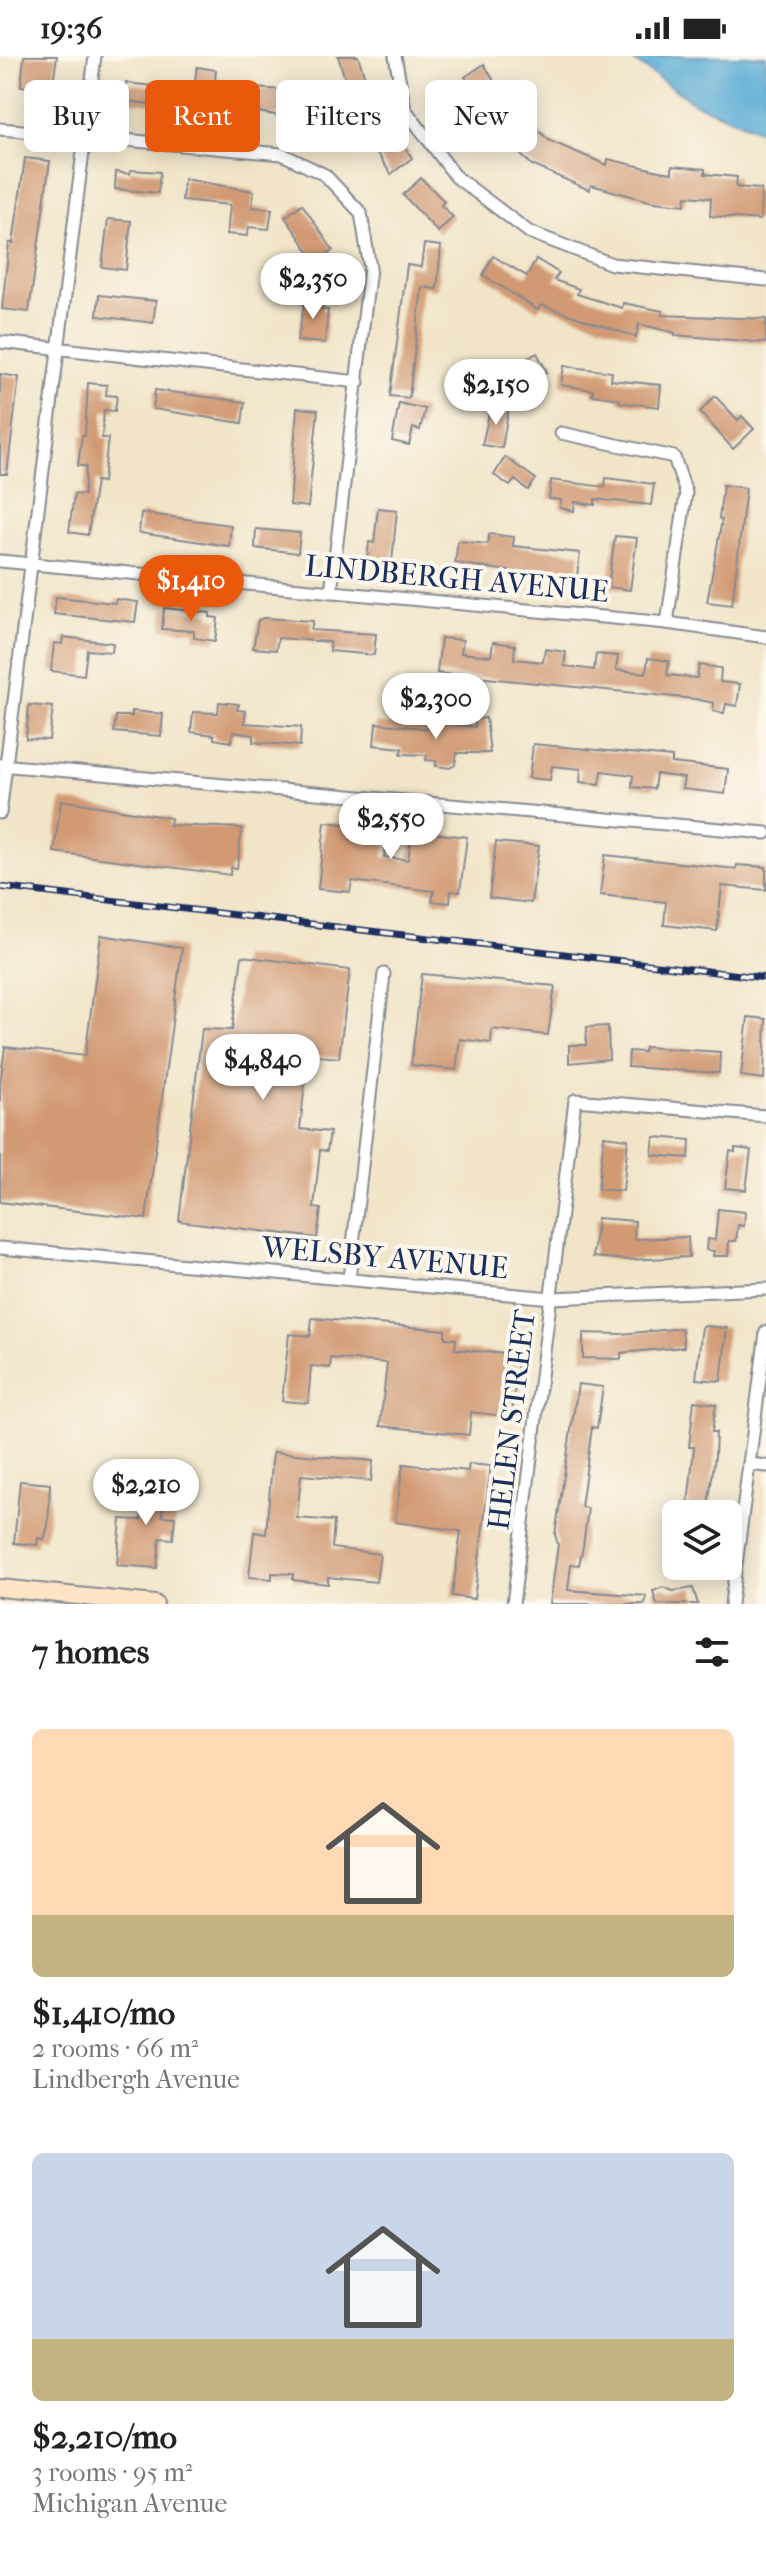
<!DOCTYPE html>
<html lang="en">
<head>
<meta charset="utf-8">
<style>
  :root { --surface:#fff; --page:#f6f6f6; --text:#222; --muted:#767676; --accent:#ea580c }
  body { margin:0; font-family:"IM FELL French Canon",serif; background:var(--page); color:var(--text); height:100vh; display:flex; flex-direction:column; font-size:30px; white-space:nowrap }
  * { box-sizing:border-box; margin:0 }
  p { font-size:26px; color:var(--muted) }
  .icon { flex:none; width:44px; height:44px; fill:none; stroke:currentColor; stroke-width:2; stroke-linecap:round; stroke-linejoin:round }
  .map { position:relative; height:1548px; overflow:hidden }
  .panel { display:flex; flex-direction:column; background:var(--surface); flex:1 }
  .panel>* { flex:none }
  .guide { position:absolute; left:24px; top:24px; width:718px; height:72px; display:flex; gap:16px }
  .tools { position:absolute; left:662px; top:1444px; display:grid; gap:16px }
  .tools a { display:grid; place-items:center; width:80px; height:80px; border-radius:12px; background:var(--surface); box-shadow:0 4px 20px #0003; font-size:40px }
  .price { position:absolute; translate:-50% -68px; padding:0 18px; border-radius:28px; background:#fff; color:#222; font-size:26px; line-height:52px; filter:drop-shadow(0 2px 4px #0008) }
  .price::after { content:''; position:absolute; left:50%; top:48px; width:24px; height:18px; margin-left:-12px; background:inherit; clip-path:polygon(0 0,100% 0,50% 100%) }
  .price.current { background:var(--accent); color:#fff }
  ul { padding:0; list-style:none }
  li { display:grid; align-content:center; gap:16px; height:424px; padding:0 32px }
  li span { display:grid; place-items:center; height:248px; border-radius:12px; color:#555 }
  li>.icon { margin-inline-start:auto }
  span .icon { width:144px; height:144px; fill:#fffc; stroke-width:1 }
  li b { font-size:34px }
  h2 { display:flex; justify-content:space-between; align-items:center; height:96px; padding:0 32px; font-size:34px }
  .pill { padding:0 28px; border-radius:12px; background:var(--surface); box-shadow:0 4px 20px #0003; font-size:28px; line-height:72px }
  .pill.current { background:var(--accent); color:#fff }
  .status { display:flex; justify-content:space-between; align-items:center; height:56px; padding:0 40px; background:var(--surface); direction:ltr }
  .status svg { height:22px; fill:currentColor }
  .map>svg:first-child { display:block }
  .water { fill:#5aacd5; stroke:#3a6e9a; stroke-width:2 }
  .building { fill:#d19a73 }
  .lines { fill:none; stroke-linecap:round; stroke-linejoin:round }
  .street-casing { stroke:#868a92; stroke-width:15 }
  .secondary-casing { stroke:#868a92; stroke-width:20 }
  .street { stroke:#fff; stroke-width:11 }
  .secondary { stroke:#ffe4c6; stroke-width:16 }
  .rail-casing { stroke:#1b2f5e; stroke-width:7 }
  .rail { stroke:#fbf7ec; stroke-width:4; stroke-dasharray:12; stroke-linecap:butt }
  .labels { text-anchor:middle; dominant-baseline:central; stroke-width:8; stroke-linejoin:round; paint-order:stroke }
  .street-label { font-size:30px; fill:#1b2f5e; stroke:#fbf7ec }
</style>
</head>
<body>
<div class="status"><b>19:36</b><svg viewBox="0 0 49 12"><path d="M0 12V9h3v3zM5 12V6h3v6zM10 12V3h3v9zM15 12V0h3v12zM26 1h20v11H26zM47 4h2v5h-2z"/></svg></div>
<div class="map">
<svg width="766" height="1548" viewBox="0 0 766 1548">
  <rect width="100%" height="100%" fill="#fbf7ec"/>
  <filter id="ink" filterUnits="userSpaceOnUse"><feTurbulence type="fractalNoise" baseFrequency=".0125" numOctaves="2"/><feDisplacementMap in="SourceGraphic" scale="16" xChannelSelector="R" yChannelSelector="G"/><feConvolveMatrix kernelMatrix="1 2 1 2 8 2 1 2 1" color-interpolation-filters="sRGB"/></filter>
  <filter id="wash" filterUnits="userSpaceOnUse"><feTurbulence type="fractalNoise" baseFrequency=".006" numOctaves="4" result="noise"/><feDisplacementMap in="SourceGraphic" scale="32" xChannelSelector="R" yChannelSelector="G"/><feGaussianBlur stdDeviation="1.8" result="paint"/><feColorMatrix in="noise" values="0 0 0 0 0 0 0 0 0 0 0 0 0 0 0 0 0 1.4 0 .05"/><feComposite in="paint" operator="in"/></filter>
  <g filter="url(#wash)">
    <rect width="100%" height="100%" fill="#f1e4c7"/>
    <polygon class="water" points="627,0 766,0 766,77 696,48"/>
    <g id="blocks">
      <g class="building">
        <polygon points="24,0 57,0 52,34 21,30"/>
        <polygon points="338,0 358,0 377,58 358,66"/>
        <polygon points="484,8 514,59 517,55 550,85 607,109 608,103 659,115 672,117 672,110 705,113 705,118 737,121 736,131 761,133 760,164 710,160 711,142 686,140 685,149 653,146 591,129 589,134 532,109 520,98 524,93 481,47 465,21"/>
        <polygon points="197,11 216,14 215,24 235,27 235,31 285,34 280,60 192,44"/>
        <polygon points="126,27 172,32 170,50 124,45"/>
        <polygon points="390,69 412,102 391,118 368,84"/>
        <polygon points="25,102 50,105 29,256 2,253 9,187 13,187"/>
        <polygon points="131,114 160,116 158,137 115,133 116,116 130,118"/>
        <polygon points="421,122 444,145 441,149 453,161 438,176 403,139"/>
        <polygon points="184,123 254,135 252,151 272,153 269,173 249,171 247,180 227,178 230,149 182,144"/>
        <polygon points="302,148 333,194 317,207 285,161"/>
        <polygon points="108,163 131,165 126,214 102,211"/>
        <polygon points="424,188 441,190 437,233 422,231 409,342 390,340 407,209 421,211"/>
        <polygon points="493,200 527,220 536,203 559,217 554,224 579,233 577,238 622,252 623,247 663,255 662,259 766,263 766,287 675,279 675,277 639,268 636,281 541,249 538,254 483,219"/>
        <polygon points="99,239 156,245 153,267 97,260"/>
        <polygon points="306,239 323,241 322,254 328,254 325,287 297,285"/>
        <polygon points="537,297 547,316 505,341 493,320"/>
        <polygon points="564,310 612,316 611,324 661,329 659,351 619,346 620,343 592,339 593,334 561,329"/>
        <polygon points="0,318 19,321 7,418 0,418"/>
        <polygon points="88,327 107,329 106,339 117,340 115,355 104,354 102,382 108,382 103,426 96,425 88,479 69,476 74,438 84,439 86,410 78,410 82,379 85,380"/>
        <polygon points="155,334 245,346 242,367 153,353"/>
        <polygon points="715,340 738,364 742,360 754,373 733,393 700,356"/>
        <polygon points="399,347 425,353 420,374 413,372 409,389 392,385"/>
        <polygon points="491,349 509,351 502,392 482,389"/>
        <polygon points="297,352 318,354 308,451 290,449"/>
        <polygon points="505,401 536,423 528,434 515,424 510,430 494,419"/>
        <polygon points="606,422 654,428 651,449 595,443 595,449 575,446 574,455 560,452 561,444 549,443 551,424 605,431"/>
        <polygon points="723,429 746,432 732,549 707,546 722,464 719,463"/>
        <polygon points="378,452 397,454 392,506 367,504 369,486 374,487"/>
        <polygon points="141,457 231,469 229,490 139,477"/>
        <polygon points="256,473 300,477 298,497 255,492"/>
        <polygon points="489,478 514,481 513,490 580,497 577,520 540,520 455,507 458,485 488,488"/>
        <polygon points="615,480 637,482 630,534 608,531"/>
        <polygon points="56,541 115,547 116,543 138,546 135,566 54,558"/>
        <polygon points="164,552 210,557 210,561 218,562 215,585 194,582 194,575 162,573"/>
        <polygon points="263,562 313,565 311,574 376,578 374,599 330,595 330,586 278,582 276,594 253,592 258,564"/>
        <polygon points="63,581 113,587 112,596 87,594 84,619 51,615 54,587 62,588"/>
        <polygon points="441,582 463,584 461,597 491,600 493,586 515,589 514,603 543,606 545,593 566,596 564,610 594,614 596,598 618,600 616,614 646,617 648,602 669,605 667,619 697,622 699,609 721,612 720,626 740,628 737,650 726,648 724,657 713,655 714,647 695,643 437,617"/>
        <polygon points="219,646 239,648 237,654 246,655 244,667 301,671 300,690 253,686 254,679 233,676 231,686 214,683 214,679 191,676 193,656 218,657"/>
        <polygon points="29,649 53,651 49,684 26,683"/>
        <polygon points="132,655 163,658 161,680 114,676 116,660 132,660"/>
        <polygon points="486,662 490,697 457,697 455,709 450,712 436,710 436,705 426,704 427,699 401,698 402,692 374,689 376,667 439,674 439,667 475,671 475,663"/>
        <polygon points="533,688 672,701 672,707 728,713 725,738 682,733 684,722 656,718 654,733 632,731 633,719 602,715 600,728 580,726 581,713 552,710 550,724 529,722"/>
        <polygon points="61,744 171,762 170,769 242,772 237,812 231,812 230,819 54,796"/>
        <polygon points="325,766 388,772 384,801 408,804 412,775 467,781 460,836 451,835 450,847 432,845 434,835 352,825 350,836 318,833"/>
        <polygon points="496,786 539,790 531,847 489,842"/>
        <polygon points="605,799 736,813 737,809 766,811 766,834 722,830 717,875 664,869 666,846 600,839"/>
        <polygon points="101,879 182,892 146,1163 0,1146 0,1027 5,991 85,1000"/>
        <polygon points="242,900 350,914 339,1002 308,999 300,1073 330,1076 327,1095 320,1094 314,1152 321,1153 317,1182 179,1165 202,973 232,974"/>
        <polygon points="422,918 555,930 548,979 492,973 491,987 460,983 456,1014 411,1009"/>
        <polygon points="748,961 766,963 764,1023 741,1020"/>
        <polygon points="608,970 609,1003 569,1007 569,989 586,989 587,971"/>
        <polygon points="645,991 720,996 719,1017 628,1011 629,995 644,996"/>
        <polygon points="604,1080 628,1083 623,1135 598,1133"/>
        <polygon points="654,1081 690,1084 689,1102 652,1099"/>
        <polygon points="735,1092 751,1094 746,1134 725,1132 730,1095 735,1096"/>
        <polygon points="718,1153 745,1156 744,1170 738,1169 736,1185 729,1185 728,1200 713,1200 714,1195 706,1194 707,1183 715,1184"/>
        <polygon points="597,1162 635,1165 634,1183 688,1181 689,1201 628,1204 593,1201"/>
        <polygon points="312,1262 445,1274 445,1282 456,1283 455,1293 518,1299 512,1361 471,1356 469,1379 380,1370 387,1307 331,1302 330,1312 311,1310 308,1347 282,1345 289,1278 310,1280"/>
        <polygon points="702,1270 727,1272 721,1325 696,1323"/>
        <polygon points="682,1272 684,1291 621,1297 621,1303 583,1302 583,1277 621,1278"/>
        <polygon points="578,1328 603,1331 597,1372 592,1371 581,1451 588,1452 583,1491 579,1509 571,1508 568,1534 646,1540 645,1548 550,1548 558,1488 555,1479"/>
        <polygon points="694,1345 716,1348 712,1376 716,1376 715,1400 707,1458 687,1458 694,1391 689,1391"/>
        <polygon points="273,1396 373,1405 371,1425 301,1419 297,1462 334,1465 332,1492 380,1498 376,1526 328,1521 328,1528 293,1524 293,1518 272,1517 272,1523 249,1521 254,1476 266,1478"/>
        <polygon points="403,1408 468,1415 469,1408 491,1410 474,1543 452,1540 461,1475 395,1466"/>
        <polygon points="145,1416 166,1418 162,1460 175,1461 173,1483 160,1482 157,1512 117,1509 121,1463 141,1464"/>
        <polygon points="20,1425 50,1428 48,1470 44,1483 38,1482 37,1489 14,1487"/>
        <polygon points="663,1531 673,1535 693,1532 698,1548 657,1548 653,1535"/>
      </g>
    </g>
  </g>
  <g filter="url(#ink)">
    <use href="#blocks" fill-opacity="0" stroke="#868a92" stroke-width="2"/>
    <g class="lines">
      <defs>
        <g id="street">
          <polyline points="395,0 405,53 456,121 529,176 612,208 766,224"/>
          <polyline points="0,73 282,98 325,119 361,157 370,212 331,536"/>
          <polyline points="0,286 358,326"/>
          <polyline points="561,377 674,401 686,437 667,567"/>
          <polyline points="0,505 667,567 766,581"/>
          <polyline points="0,709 766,777"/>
          <polyline points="0,757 95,0"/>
          <polyline points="0,1192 552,1242 766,1233"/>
          <polyline points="349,1223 384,918"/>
          <polyline points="749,1408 766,1410"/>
          <polyline points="513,1548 575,1044 766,1060"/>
          <polyline points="731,1548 766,1276"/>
        </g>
        <polyline id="secondary" points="0,1532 155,1548"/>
      </defs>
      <use href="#street" class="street-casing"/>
      <use href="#secondary" class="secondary-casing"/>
      <use href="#street" class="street"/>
      <use href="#secondary" class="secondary"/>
      <defs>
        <polyline id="rail" points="0,831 766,922"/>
      </defs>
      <use href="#rail" class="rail-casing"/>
      <use href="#rail" class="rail"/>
    </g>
  </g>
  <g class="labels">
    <g class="street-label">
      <text transform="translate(457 523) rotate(5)">LINDBERGH AVENUE</text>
      <text transform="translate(385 1202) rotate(5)">WELSBY AVENUE</text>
      <text transform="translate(512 1364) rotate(-83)">HELEN STREET</text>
    </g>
  </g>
</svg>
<div class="tools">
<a><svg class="icon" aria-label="layers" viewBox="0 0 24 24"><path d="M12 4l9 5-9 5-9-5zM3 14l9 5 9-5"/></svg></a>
</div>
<b class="price" style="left:313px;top:265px">$2,350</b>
<b class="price" style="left:496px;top:371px">$2,150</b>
<b class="price current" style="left:191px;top:567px">$1,410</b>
<b class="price" style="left:436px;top:685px">$2,300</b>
<b class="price" style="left:391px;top:805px">$2,550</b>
<b class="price" style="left:263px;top:1046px">$4,840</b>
<b class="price" style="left:146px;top:1471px">$2,210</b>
<div class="guide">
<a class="pill">Buy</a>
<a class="pill current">Rent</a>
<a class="pill">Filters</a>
<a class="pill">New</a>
</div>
</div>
<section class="panel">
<h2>7 homes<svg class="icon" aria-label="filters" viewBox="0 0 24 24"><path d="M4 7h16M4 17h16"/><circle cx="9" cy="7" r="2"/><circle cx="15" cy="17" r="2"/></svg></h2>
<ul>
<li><span style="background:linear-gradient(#ffd9b3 75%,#c2b280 0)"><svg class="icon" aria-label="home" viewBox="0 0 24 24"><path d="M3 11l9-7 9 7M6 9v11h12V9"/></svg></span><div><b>$1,410/mo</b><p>2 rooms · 66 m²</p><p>Lindbergh Avenue</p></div></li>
<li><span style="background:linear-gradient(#c9d6e8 75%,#c2b280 0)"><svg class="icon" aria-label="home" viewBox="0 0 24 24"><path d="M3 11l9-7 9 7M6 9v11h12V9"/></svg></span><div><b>$2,210/mo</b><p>3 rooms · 95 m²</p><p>Michigan Avenue</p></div></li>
</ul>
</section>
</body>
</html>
